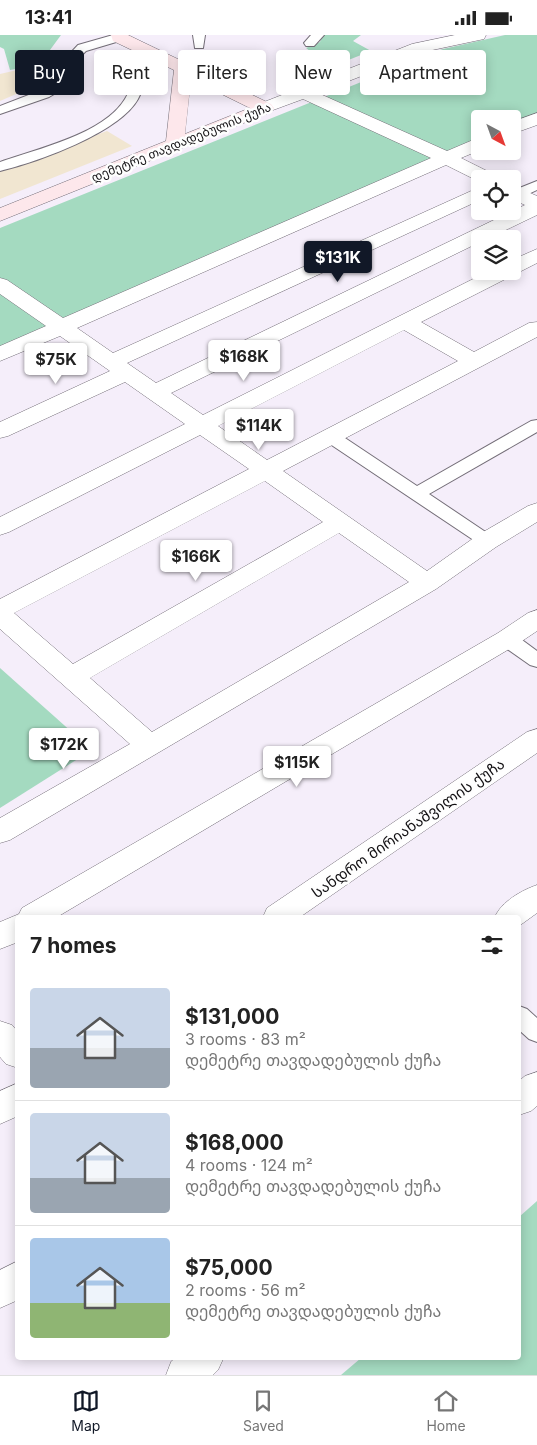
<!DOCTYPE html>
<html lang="en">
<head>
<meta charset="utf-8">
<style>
  :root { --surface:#fff; --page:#f6f6f6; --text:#222; --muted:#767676; --line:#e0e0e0; --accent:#111827 }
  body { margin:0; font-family:Inter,"Noto Sans Georgian",sans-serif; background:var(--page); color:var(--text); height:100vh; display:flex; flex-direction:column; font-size:19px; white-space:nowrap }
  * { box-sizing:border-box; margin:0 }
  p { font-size:16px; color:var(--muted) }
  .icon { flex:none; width:28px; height:28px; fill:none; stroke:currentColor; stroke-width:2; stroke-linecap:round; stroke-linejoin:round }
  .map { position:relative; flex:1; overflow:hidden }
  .drawer { position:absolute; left:15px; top:880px; width:506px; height:445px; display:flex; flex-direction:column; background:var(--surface); border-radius:5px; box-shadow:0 2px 12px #0003 }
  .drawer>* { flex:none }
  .hud { position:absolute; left:15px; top:15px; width:508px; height:45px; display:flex; gap:10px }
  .needle { width:32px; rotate:139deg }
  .tools { position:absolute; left:471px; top:75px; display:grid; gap:10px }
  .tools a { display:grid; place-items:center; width:50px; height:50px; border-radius:5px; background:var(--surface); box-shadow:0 2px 12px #0003; font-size:25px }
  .price { position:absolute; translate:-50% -42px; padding:0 11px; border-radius:5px; background:#fff; color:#222; font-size:16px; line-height:32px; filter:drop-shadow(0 1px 2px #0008) }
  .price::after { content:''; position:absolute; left:50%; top:30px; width:15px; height:11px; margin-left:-8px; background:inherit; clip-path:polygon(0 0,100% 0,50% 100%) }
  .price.active { background:var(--accent); color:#fff }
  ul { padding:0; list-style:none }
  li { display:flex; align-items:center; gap:15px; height:125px; padding:0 15px }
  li+li { border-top:1px solid var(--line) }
  li span { display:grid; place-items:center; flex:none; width:140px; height:100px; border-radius:5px; color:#555 }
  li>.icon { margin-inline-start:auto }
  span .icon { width:60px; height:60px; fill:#fffc; stroke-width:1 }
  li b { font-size:21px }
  h2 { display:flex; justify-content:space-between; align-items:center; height:60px; padding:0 15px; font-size:21px }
  .chip { padding:0 18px; border-radius:5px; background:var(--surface); box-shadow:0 2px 12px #0003; font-size:18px; line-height:45px }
  .chip.active { background:var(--accent); color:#fff }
  .status { display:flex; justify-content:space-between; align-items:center; height:35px; padding:0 25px; background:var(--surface); direction:ltr }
  .status svg { height:14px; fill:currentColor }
  .menu { display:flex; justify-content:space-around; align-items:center; height:70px; border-top:1px solid var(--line); background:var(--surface); font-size:14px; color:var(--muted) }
  .menu a { display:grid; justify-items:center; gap:2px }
  .menu .active { color:var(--accent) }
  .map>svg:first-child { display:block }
  .industrial { fill:#f1e6d1 }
  .green { fill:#a4dac0 }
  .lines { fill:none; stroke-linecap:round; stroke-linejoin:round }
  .lane-casing { stroke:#746e78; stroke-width:2 }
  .street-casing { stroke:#746e78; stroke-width:1 }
  .secondary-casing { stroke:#746e78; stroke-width:1 }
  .lane { fill:#fff; fill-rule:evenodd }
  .street { fill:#fff; fill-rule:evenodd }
  .secondary { fill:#fde7eb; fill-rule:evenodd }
  .labels { text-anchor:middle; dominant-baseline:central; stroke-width:5; stroke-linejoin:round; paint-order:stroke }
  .far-street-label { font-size:12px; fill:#121013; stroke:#fefefe }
  .street-label { font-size:15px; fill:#121013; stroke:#fefefe }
</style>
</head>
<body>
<div class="status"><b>13:41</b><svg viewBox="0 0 49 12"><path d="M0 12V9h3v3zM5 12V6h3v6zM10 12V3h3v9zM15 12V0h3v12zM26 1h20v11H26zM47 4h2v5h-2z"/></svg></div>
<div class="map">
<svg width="537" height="1340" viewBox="0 0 537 1340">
  <rect width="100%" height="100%" fill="#f5eefa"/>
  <g class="industrial">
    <polygon points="39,30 37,50 0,66 0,39"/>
    <polygon points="107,96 132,111 0,164 0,136"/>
  </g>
  <g class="green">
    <polygon points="0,0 61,0 39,30 10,35 4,14 0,12"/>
    <polygon points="322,0 361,0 353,6 371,16 331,32 306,13 320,7"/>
    <polygon points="505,0 537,0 537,81 513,91 512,84 480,84 480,105 0,316 0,193 443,14"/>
    <polygon points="0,633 92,715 0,773"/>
    <polygon points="537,1166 537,1340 341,1340 361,1323 519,1322 519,1182"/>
  </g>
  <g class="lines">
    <defs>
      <g id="lane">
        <polygon points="113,0 124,0 125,2 123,5 86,16 73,29 61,55 49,62 0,79 0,71 39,56 51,50 61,28 78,10"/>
        <polygon points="193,0 205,0 203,13 195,13"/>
        <polygon points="311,0 324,0 314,11 306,11 304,8"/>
        <path d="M 142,11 L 148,15 C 146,31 146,50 138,64 C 119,98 37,127 0,136 L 0,127 C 37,114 104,99 125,64 C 134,50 134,30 136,15 Z"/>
        <polygon points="537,146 537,155 522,162 512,162 512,156"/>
        <polygon points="537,385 537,397 429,459 493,502 496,506 493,510 487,512 481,510 324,405 322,401 324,397 336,397 417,451 531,386"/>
        <polygon points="507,598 514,599 537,616 537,632 530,630 500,609 497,604 500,599"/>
        <polygon points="519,971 527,974 537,983 537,1007 529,1004 519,995"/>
      </g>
      <g id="street">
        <path d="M 455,0 L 486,0 L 484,4 L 423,17 L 318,58 L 447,116 L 480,102 L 480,115 L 461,123 L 495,140 L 497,144 L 480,144 L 480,147 L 446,130 L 77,293 L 113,318 L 480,152 L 480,165 L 127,328 L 156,348 L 525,170 L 512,164 L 512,150 L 537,161 L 537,180 L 487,204 L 480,204 L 480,207 L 171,358 L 203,380 L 489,236 L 512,236 L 512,225 L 537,214 L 537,228 L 421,287 L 474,317 L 529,288 L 537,287 L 537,302 L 283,436 L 427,536 L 478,500 L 528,471 L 537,468 L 537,487 L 496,512 L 436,554 L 10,805 L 0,808 L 0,783 L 130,709 L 0,594 L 0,564 L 249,434 L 200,400 L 9,497 L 0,500 L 0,482 L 185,389 L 125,347 L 8,401 L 0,403 L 0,387 L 110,336 L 60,301 L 0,326 L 0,311 L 46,291 L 0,259 L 0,243 L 7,245 L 63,283 L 431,123 L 303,64 L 265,78 L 259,77 L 256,73 L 259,69 L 412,9 ZM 404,295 L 458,326 L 267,425 L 218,391 ZM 265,446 L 323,487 L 73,629 L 14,578 ZM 339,498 L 409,547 L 152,697 L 90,643 Z"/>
        <polygon points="537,78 537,90 512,99 512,87"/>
        <polygon points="537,575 537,596 516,610 57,882 18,882 18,907 0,914 0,887 19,879 22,873 498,598 528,578"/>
        <polygon points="537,694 537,718 300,882 263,882 267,873 527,697"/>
        <path d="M 537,850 L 537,878 L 519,891 L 519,882 L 495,882 C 501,867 522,855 537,850 Z"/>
        <polygon points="0,986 12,990 18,997 18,1033 6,1029 0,1022"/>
        <polygon points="537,1037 537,1071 531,1076 519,1080 519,1046 525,1041"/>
        <polygon points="18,1048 18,1081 0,1089 0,1056"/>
        <polygon points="18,1226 18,1265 0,1273 0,1235"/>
        <polygon points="176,1322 224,1322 218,1335 213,1340 166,1340 171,1327"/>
      </g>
      <path id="secondary" d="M 111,0 L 128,0 L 271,69 L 274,73 L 271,77 L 0,186 L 0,173 L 166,106 L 174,35 L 113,6 ZM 191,44 L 250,73 L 185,99 Z"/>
    </defs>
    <use href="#lane" class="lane-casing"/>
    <use href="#street" class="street-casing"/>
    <use href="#secondary" class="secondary-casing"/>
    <use href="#lane" class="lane"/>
    <use href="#street" class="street"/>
    <use href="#secondary" class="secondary"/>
  </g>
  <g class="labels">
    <g class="far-street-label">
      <text transform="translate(181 107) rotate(-22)">დემეტრე თავდადებულის ქუჩა</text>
    </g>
    <g class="street-label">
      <text transform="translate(408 793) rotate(-35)">სანდრო მირიანაშვილის ქუჩა</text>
    </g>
  </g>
</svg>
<div class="tools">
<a><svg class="needle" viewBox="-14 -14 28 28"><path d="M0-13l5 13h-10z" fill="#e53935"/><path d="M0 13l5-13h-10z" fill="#767676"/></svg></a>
<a><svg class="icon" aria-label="locate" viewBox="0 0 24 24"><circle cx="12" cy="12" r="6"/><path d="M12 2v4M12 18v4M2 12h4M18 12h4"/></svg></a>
<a><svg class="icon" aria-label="layers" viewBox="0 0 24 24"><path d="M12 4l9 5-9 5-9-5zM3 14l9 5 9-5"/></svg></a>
</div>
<b class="price active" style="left:338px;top:248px">$131K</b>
<b class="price" style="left:244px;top:347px">$168K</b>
<b class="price" style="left:56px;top:350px">$75K</b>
<b class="price" style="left:259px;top:416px">$114K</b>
<b class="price" style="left:196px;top:547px">$166K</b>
<b class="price" style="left:64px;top:735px">$172K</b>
<b class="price" style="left:297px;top:753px">$115K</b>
<div class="hud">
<a class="chip active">Buy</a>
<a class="chip">Rent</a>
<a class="chip">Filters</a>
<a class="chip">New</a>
<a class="chip">Apartment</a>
</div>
<section class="drawer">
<h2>7 homes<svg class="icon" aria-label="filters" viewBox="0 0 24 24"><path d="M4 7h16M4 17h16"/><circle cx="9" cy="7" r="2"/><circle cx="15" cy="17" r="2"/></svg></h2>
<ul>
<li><span style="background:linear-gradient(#c9d6e8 60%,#9aa5b1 0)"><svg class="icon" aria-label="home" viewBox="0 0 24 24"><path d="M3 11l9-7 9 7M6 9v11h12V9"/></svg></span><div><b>$131,000</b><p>3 rooms · 83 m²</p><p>დემეტრე თავდადებულის ქუჩა</p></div></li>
<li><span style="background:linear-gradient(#c9d6e8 65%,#9aa5b1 0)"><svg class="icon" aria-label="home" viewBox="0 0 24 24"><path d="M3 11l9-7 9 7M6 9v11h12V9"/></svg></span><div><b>$168,000</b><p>4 rooms · 124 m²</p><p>დემეტრე თავდადებულის ქუჩა</p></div></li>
<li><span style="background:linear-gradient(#a9c7e8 65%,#8fb573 0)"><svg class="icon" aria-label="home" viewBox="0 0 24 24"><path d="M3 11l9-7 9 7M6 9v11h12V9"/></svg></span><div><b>$75,000</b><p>2 rooms · 56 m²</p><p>დემეტრე თავდადებულის ქუჩა</p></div></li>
</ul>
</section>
</div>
<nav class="menu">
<a class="active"><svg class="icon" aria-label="map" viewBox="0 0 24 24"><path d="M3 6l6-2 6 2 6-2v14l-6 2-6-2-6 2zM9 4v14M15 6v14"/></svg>Map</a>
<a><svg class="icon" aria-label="saved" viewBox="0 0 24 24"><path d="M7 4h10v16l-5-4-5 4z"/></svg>Saved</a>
<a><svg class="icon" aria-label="home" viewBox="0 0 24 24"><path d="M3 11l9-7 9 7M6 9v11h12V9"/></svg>Home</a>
</nav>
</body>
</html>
